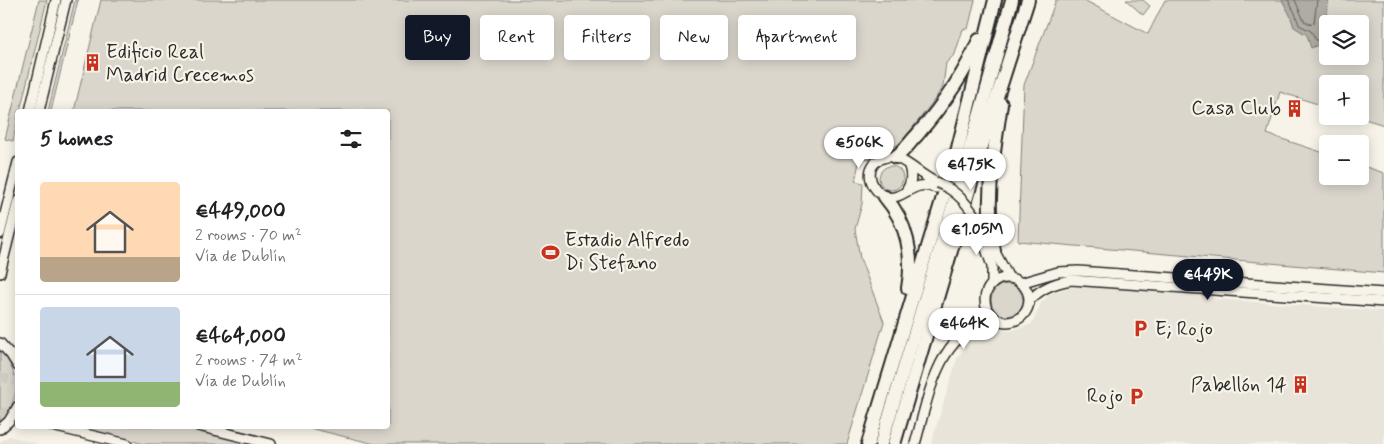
<!DOCTYPE html>
<html lang="en">
<head>
<meta charset="utf-8">
<style>
  :root { --surface:#fff; --page:#f2f2f2; --text:#202124; --muted:#757577; --line:#e0e0e0; --accent:#111827 }
  body { margin:0; font-family:Mynerve,sans-serif; background:var(--page); color:var(--text); height:100vh; display:flex; flex-direction:column; font-size:19px; white-space:nowrap }
  * { box-sizing:border-box; margin:0 }
  p { font-size:16px; color:var(--muted) }
  .icon { flex:none; width:28px; height:28px; fill:none; stroke:currentColor; stroke-width:2; stroke-linecap:round; stroke-linejoin:round }
  .map { position:relative; flex:1; overflow:hidden }
  .side { position:absolute; left:15px; top:109px; width:375px; height:320px; display:flex; flex-direction:column; background:var(--surface); border-radius:5px; box-shadow:0 2px 12px #0003 }
  .side>* { flex:none }
  .top-card { position:absolute; left:405px; top:15px; width:475px; height:45px; display:flex; gap:10px }
  .controls { position:absolute; left:1319px; top:15px; display:grid; gap:10px }
  .controls a { display:grid; place-items:center; width:50px; height:50px; border-radius:5px; background:var(--surface); box-shadow:0 2px 12px #0003; font-size:25px }
  .price { position:absolute; translate:-50% -42px; padding:0 11px; border-radius:18px; background:#fff; color:#222; font-size:16px; line-height:32px; filter:drop-shadow(0 1px 2px #0008) }
  .price::after { content:''; position:absolute; left:50%; top:30px; width:15px; height:11px; margin-left:-8px; background:inherit; clip-path:polygon(0 0,100% 0,50% 100%) }
  .price.on { background:var(--accent); color:#fff }
  ul { padding:0; list-style:none }
  li { display:flex; align-items:center; gap:15px; height:125px; padding:0 25px }
  li+li { border-top:1px solid var(--line) }
  li span { display:grid; place-items:center; flex:none; width:140px; height:100px; border-radius:5px; color:#555 }
  li>.icon { margin-inline-start:auto }
  span .icon { width:60px; height:60px; fill:#fffc; stroke-width:1 }
  li b { font-size:21px }
  h2 { display:flex; justify-content:space-between; align-items:center; height:60px; padding:0 25px; font-size:21px }
  .chip { padding:0 18px; border-radius:5px; background:var(--surface); box-shadow:0 2px 12px #0003; font-size:18px; line-height:45px }
  .chip.on { background:var(--accent); color:#fff }
  .map>svg:first-child { display:block }
  .built { fill:#e8e4da }
  .green { fill:#dad6cc; stroke:#82807c; fill-rule:evenodd }
  .water { fill:#afaca4; stroke:#7a7874 }
  .lines { fill:none; stroke-linecap:round; stroke-linejoin:round }
  .shore { stroke:#605f5b; stroke-width:1 }
  .secondary-tunnel { stroke:#cecbc2; stroke-width:9; stroke-dasharray:9 4.5; stroke-linecap:butt }
  .secondary-casing { stroke:#2b2b2b; stroke-width:12 }
  .highway-casing { stroke:#2b2b2b; stroke-width:16 }
  .secondary { stroke:#f7f3e8; stroke-width:9 }
  .highway { stroke:#f7f3e8; stroke-width:12 }
  .secondary-bridge-casing { stroke:#2b2b2b; stroke-width:12; stroke-linecap:butt }
  .secondary-bridge { stroke:#f7f3e8; stroke-width:9 }
  .labels { text-anchor:middle; dominant-baseline:central; stroke-width:4.5; stroke-linejoin:round; paint-order:stroke }
  .poi-label { font-size:20px; fill:#2b2b2b; stroke:#f7f3e8; text-anchor:start }
</style>
</head>
<body>
<div class="map">
<svg width="1384" height="444" viewBox="0 0 1384 444">
  <rect width="100%" height="100%" fill="#f7f3e8"/>
  <filter id="ink" filterUnits="userSpaceOnUse"><feTurbulence type="fractalNoise" baseFrequency=".02" numOctaves="2"/><feDisplacementMap in="SourceGraphic" scale="10" xChannelSelector="R" yChannelSelector="G"/><feConvolveMatrix kernelMatrix="1 2 1 2 8 2 1 2 1" color-interpolation-filters="sRGB"/></filter>
  <g filter="url(#ink)">
    <g class="built">
      <polygon points="1089,287 1213,297 1216,299 1384,311 1384,444 931,444 957,359 969,340 984,330 998,328 1010,331 1032,324 1041,303 1049,294 1066,288"/>
      <polygon points="9,436 40,444 0,444 0,442"/>
    </g>
    <g class="green">
      <polygon points="39,0 47,0 20,111 18,111 17,122 13,141 5,139"/>
      <polygon points="75,0 78,0 51,111 48,111"/>
      <path d="M 101,0 L 975,0 L 968,29 L 963,29 L 955,54 L 946,63 L 943,86 L 935,99 L 901,143 C 890,151 881,149 870,159 L 860,158 L 855,181 L 863,183 L 862,204 L 855,229 L 860,258 L 884,322 L 847,444 L 375,444 L 301,426 L 388,426 L 388,111 L 74,111 Z"/>
      <path d="M 1056,0 L 1084,0 L 1148,34 L 1165,0 L 1384,0 L 1384,125 L 1355,116 L 1360,116 L 1360,84 L 1328,84 L 1327,107 L 1280,92 L 1267,134 L 1327,154 L 1328,176 L 1360,176 L 1360,165 L 1384,173 L 1384,273 L 1018,241 L 1024,85 ZM 1328,24 L 1360,24 L 1360,56 L 1328,56 Z"/>
      <polygon points="1126,0 1143,0 1150,6 1143,15"/>
      <circle cx="891" cy="178" r="12"/>
      <circle cx="1007" cy="300" r="16"/>
      <path d="M 0,350 C 21,374 21,399 0,423 Z"/>
      <polygon points="72,426 181,426 256,444 145,444"/>
    </g>
    <path class="water" d="M 1282,0 L 1329,0 C 1324,16 1328,29 1327,46 L 1318,45 L 1311,48 L 1307,35 L 1294,27 L 1290,15 Z"/>
    <g class="lines">
      <g class="shore">
        <polyline points="1288,0 1295,13 1299,25 1311,31 1316,40 1328,41"/>
        <polyline points="1295,0 1304,21 1311,24 1314,23 1317,0"/>
      </g>
      <g class="secondary-tunnel">
        <polyline points="0,377 18,382"/>
        <polyline points="0,411 18,417"/>
      </g>
      <defs>
        <g id="secondary">
          <polyline points="30,111 56,0"/>
          <polyline points="39,111 66,0"/>
          <path d="M 936,188 C 912,178 905,201 885,197 C 867,187 863,162 887,157 C 902,154 921,177 938,183"/>
          <path d="M 906,191 C 912,183 912,175 909,166"/>
          <polyline points="980,224 1009,278"/>
          <polyline points="0,234 18,162"/>
          <polyline points="984,243 992,266 992,284"/>
          <polyline points="0,273 18,201"/>
          <circle cx="1007" cy="300" r="22"/>
          <polyline points="1020,283 1058,272 1078,271 1384,293"/>
          <path d="M 1029,301 C 1041,288 1054,283 1071,280 L 1384,302"/>
          <polyline points="0,343 11,355 18,366"/>
          <polyline points="52,426 127,444"/>
          <polyline points="198,426 271,444"/>
          <polyline points="0,429 9,421 18,406"/>
          <path d="M 915,444 C 929,396 938,325 1000,320"/>
        </g>
        <g id="highway">
          <path d="M 895,157 C 904,152 910,142 917,135 C 942,106 964,76 979,40"/>
          <path d="M 885,197 C 907,222 914,256 908,288"/>
          <path d="M 994,251 C 984,202 994,152 1001,104"/>
          <polyline points="868,444 958,148 995,0"/>
          <polyline points="881,444 966,163 1012,0"/>
          <polyline points="894,444 989,122 1028,0"/>
        </g>
      </defs>
      <use href="#secondary" class="secondary-casing"/>
      <use href="#highway" class="highway-casing"/>
      <use href="#secondary" class="secondary"/>
      <use href="#highway" class="highway"/>
      <defs>
        <path id="secondary-bridge" d="M 938,183 C 958,191 969,206 980,224"/>
      </defs>
      <use href="#secondary-bridge" class="secondary-bridge-casing"/>
      <use href="#secondary-bridge" class="secondary-bridge"/>
    </g>
  </g>
  <defs>
    <symbol id="building-bare" viewBox="-9 -9 18 18"><path d="M-4-6H4V6H1V3H-1V6H-4ZM-2.5-4.3h1.7v1.8h-1.7ZM.8-4.3h1.7v1.8H.8ZM-2.5-1h1.7V.8h-1.7ZM.8-1h1.7V.8H.8Z" fill="#c8321e" stroke="#f7f3e8" stroke-width="2.5" paint-order="stroke"/></symbol>
    <symbol id="stadium-bare" viewBox="-9 -9 18 18"><path d="M0-5a6.5 5 0 1 0 0 10a6.5 5 0 1 0 0-10ZM-3.5-1.8h7v3.6h-7Z" fill="#c8321e" stroke="#f7f3e8" stroke-width="2.5" paint-order="stroke"/></symbol>
    <symbol id="parking-bare" viewBox="-9 -9 18 18"><path d="M-3.5-5.5H1a3.5 3.5 0 0 1 0 7H-1V5.5H-3.5ZM-1-3.4V-.6H.8a1.4 1.4 0 0 0 0-2.8Z" fill="#c8321e" stroke="#f7f3e8" stroke-width="2.5" paint-order="stroke"/></symbol>
  </defs>
  <g fill-rule="evenodd">
    <use href="#building-bare" x="80" y="50" width="25" height="25"/>
    <use href="#building-bare" x="1282" y="96" width="25" height="25"/>
    <use href="#stadium-bare" x="538" y="240" width="25" height="25"/>
    <use href="#parking-bare" x="1128" y="316" width="25" height="25"/>
    <use href="#building-bare" x="1288" y="372" width="25" height="25"/>
    <use href="#parking-bare" x="1124" y="384" width="25" height="25"/>
  </g>
  <g class="labels">
    <g class="poi-label">
      <text x="106" y="52">Edificio Real<tspan x="106" dy="23">Madrid Crecemos</tspan></text>
      <text x="1281" y="108" text-anchor="end">Casa Club</text>
      <text x="565" y="240">Estadio Alfredo<tspan x="565" dy="23">Di Stefano</tspan></text>
      <text x="1155" y="329">E; Rojo</text>
      <text x="1287" y="385" text-anchor="end">Pabellón 14</text>
      <text x="1123" y="396" text-anchor="end">Rojo</text>
    </g>
  </g>
</svg>
<div class="controls">
<a><svg class="icon" aria-label="layers" viewBox="0 0 24 24"><path d="M12 4l9 5-9 5-9-5zM3 14l9 5 9-5"/></svg></a>
<a>+</a>
<a>−</a>
</div>
<b class="price" style="left:859px;top:169px">€506K</b>
<b class="price" style="left:971px;top:191px">€475K</b>
<b class="price" style="left:977px;top:256px">€1.05M</b>
<b class="price on" style="left:1208px;top:301px">€449K</b>
<b class="price" style="left:964px;top:350px">€464K</b>
<div class="top-card">
<a class="chip on">Buy</a>
<a class="chip">Rent</a>
<a class="chip">Filters</a>
<a class="chip">New</a>
<a class="chip">Apartment</a>
</div>
<section class="side">
<h2>5 homes<svg class="icon" aria-label="filters" viewBox="0 0 24 24"><path d="M4 7h16M4 17h16"/><circle cx="9" cy="7" r="2"/><circle cx="15" cy="17" r="2"/></svg></h2>
<ul>
<li><span style="background:linear-gradient(#ffd9b3 75%,#b9a48a 0)"><svg class="icon" aria-label="home" viewBox="0 0 24 24"><path d="M3 11l9-7 9 7M6 9v11h12V9"/></svg></span><div><b>€449,000</b><p>2 rooms · 70 m²</p><p>Vía de Dublín</p></div></li>
<li><span style="background:linear-gradient(#c9d6e8 75%,#8fb573 0)"><svg class="icon" aria-label="home" viewBox="0 0 24 24"><path d="M3 11l9-7 9 7M6 9v11h12V9"/></svg></span><div><b>€464,000</b><p>2 rooms · 74 m²</p><p>Vía de Dublín</p></div></li>
</ul>
</section>
</div>
</body>
</html>
